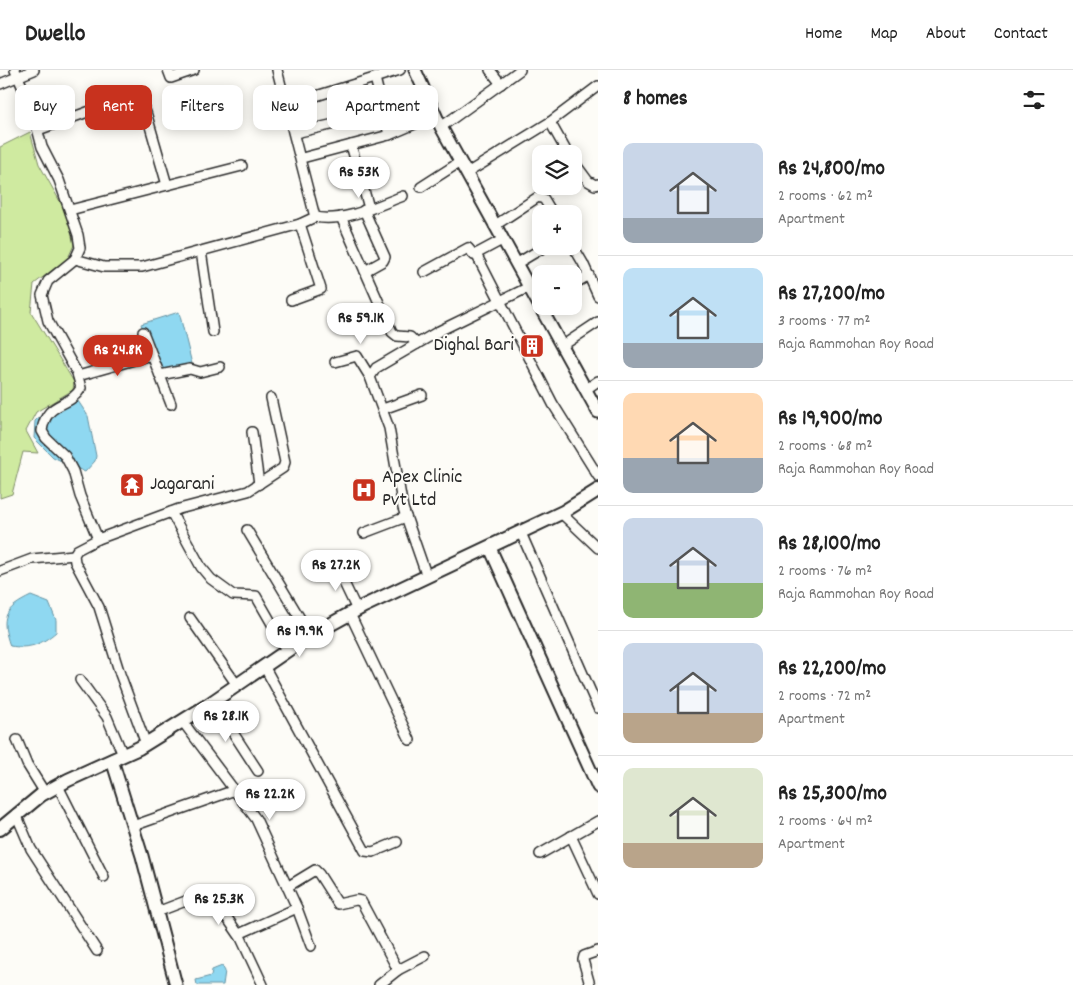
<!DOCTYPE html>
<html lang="en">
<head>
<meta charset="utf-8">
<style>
  :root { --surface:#fff; --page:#f2f2f2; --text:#222; --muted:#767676; --line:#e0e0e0; --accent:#c8321e }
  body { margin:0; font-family:Dekko,sans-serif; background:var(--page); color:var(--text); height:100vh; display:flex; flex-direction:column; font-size:19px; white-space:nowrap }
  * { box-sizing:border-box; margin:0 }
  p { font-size:16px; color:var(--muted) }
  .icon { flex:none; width:28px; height:28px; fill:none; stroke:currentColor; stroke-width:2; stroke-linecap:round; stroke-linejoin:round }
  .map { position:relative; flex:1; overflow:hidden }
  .drawer { display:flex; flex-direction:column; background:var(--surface); width:475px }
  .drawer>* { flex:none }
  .hud { position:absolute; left:15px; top:15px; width:475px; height:45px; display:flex; gap:10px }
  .fabs { position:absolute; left:532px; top:75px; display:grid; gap:10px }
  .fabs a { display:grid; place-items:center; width:50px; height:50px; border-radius:10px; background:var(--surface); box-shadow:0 2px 12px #0003; font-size:25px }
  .price { position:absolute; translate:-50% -42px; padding:0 11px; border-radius:18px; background:#fff; color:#222; font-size:16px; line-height:32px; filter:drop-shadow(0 1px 2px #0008) }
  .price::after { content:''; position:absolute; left:50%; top:30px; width:15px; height:11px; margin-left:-8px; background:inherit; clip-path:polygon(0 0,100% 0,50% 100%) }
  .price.selected { background:var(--accent); color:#fff }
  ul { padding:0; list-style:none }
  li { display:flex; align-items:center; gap:15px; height:125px; padding:0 25px }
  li+li { border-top:1px solid var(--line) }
  li span { display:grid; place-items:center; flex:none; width:140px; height:100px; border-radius:10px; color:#555 }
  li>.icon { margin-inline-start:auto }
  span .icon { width:60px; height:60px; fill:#fffc; stroke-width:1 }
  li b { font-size:21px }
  h2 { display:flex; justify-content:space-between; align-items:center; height:60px; padding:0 25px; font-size:21px }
  .chip { padding:0 18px; border-radius:10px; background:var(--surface); box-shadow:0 2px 12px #0003; font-size:18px; line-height:45px }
  .chip.selected { background:var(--accent); color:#fff }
  header { display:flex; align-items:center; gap:30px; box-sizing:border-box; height:70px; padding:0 25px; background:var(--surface); border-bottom:1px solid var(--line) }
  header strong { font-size:24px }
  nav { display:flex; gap:28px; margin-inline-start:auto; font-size:18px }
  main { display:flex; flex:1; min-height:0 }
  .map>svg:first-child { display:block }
  .green { fill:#cfeaa0; stroke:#7d8a66 }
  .water { fill:#8fd8f1; stroke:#6793a2 }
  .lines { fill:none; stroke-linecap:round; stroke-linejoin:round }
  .minor-casing { stroke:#2b2b2b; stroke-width:12 }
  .tertiary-casing { stroke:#2b2b2b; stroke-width:15 }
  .secondary-casing { stroke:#2b2b2b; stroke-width:16 }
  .minor { stroke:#fdfcf7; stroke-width:9 }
  .tertiary { stroke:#fdfcf7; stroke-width:11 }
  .secondary { stroke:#fdfcf7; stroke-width:12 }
  .labels { text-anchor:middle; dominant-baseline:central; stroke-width:4; stroke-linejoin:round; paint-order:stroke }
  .poi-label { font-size:20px; fill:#2b2b2b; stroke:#fdfcf7; text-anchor:start }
</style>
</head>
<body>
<header>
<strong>Dwello</strong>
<nav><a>Home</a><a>Map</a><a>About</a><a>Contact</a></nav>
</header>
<main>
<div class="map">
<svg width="598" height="915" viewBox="0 0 598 915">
  <rect width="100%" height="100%" fill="#fdfcf7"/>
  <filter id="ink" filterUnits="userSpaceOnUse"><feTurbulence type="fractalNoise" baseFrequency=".02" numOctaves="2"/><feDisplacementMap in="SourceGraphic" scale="10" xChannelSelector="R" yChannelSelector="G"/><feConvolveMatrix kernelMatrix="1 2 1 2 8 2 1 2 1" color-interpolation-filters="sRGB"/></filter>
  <g filter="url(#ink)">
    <polygon class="green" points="30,62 39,94 67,144 74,175 68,188 34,214 31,242 74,312 73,320 36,342 26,361 38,383 23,382 12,424 0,428 0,77"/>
    <g class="water">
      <path d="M 179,242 L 192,294 L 169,305 C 151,295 148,272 141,254 Z"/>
      <polygon points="78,331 88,346 96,386 95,391 85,402 53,387 34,368 35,351 48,339"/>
      <path d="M 31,526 L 49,533 L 56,550 L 56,562 C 41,575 29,579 10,576 C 0,547 4,539 31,526 Z"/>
      <polygon points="222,896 225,901 223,915 197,915 196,910 211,906 212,900"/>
    </g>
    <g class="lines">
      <defs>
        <g id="minor">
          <path d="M 15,0 L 32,39 L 42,77 L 59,110 L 78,165 L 80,178 L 75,189 L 48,211 L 42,225 L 48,251 L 77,303 L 81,318 C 69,339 46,330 42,361 L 46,368 L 65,386 L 73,401 L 80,426 L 98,469"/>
          <polyline points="168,0 171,8 194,0"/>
          <polyline points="490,0 501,14"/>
          <polyline points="0,14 34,0"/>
          <polyline points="287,35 400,0"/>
          <polyline points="550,52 598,16"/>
          <polyline points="441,57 520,0"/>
          <polyline points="38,60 137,24 141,25 167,115"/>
          <polyline points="295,63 348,51"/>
          <polyline points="389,65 436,45"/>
          <polyline points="351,75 369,138"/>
          <polyline points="302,88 389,65 375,8"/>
          <polyline points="574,92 588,111 595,115 598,114"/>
          <polyline points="467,103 550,52 568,84"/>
          <polyline points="421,117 460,92"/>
          <polyline points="70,140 242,96"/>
          <polyline points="364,140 385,187 383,191 365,201"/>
          <path d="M 315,147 C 343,153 377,136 403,126"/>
          <polyline points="341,147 392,262 397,266 410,267 417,274"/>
          <polyline points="494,156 538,127 544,129 553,144"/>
          <polyline points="573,176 583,193 598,226"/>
          <polyline points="201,181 213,262"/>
          <polyline points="476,184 553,334 598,406"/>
          <polyline points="75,189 104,197 142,197 300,154 315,147 277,0"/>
          <polyline points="516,194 546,176"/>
          <polyline points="424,202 468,178 474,185 502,170"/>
          <polyline points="574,214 589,205"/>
          <polyline points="291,230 321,219 300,154"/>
          <polyline points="143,262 171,334"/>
          <polyline points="562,276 598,252"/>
          <polyline points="335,292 357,286 370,307"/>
          <polyline points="160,305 190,299 200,302 220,297"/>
          <polyline points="78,306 152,285"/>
          <polyline points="585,320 598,311"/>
          <polyline points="383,339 422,325"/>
          <polyline points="252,362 259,414"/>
          <polyline points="171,442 201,497 211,509 233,525 256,526 287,580"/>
          <polyline points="561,443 598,478"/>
          <polyline points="247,460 310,565"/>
          <polyline points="364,463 406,447"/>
          <polyline points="521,463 598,638"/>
          <polyline points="335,494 357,540"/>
          <polyline points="0,501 32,489 74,485"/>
          <polyline points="427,507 403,438 389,358 370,307 376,298 439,261 529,217"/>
          <polyline points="350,544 410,670"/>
          <polyline points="190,548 237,615"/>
          <polyline points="264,596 365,781 373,782 397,772"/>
          <polyline points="80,610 107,647 123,685"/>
          <polyline points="213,632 258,701"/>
          <polyline points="183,652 256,749 297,838 311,876"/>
          <polyline points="17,670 27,694 45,723"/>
          <polyline points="146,674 120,604 99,537 75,492 74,485 77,480 98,469 179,439 248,421 283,398 285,392 271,328"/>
          <polyline points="58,716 104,807"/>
          <polyline points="16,744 31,779 97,881"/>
          <polyline points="133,756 235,720"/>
          <polyline points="571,766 598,824"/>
          <polyline points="540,784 598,751"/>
          <polyline points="287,817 315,800 319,804 338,834 356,830 361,831 398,900"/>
          <polyline points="157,842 204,824 212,826 241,868 263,915"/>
          <polyline points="239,864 297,838"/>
          <polyline points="379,915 398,900 425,886"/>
          <polyline points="590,915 583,890 584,886 598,881"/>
        </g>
        <g id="tertiary">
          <polyline points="415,0 441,57 598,342"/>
          <polyline points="490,478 598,717"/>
          <polyline points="112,690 142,786 176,915"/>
        </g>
        <polyline id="secondary" points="0,759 41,725 68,710 139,678 205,637 304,569 364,536 563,442 598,420"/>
      </defs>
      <use href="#minor" class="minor-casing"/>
      <use href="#tertiary" class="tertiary-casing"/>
      <use href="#secondary" class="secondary-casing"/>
      <use href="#minor" class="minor"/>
      <use href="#tertiary" class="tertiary"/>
      <use href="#secondary" class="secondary"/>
    </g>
  </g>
  <defs>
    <symbol id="building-square" viewBox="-11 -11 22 22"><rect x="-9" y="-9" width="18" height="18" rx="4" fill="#c8321e" stroke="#fdfcf7"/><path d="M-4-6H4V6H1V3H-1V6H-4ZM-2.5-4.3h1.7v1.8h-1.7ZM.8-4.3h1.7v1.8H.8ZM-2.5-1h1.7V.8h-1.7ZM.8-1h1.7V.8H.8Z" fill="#fff"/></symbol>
    <symbol id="temple-square" viewBox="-11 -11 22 22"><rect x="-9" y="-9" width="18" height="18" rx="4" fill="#c8321e" stroke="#fdfcf7"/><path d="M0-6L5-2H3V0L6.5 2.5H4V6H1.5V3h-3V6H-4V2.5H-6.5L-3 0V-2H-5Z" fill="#fff"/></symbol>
    <symbol id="hospital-square" viewBox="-11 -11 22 22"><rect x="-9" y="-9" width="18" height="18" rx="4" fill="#c8321e" stroke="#fdfcf7"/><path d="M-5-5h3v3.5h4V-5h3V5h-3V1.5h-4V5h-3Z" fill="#fff"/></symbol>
  </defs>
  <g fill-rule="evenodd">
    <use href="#building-square" x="518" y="262" width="28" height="28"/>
    <use href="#temple-square" x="118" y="401" width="28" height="28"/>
    <use href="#hospital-square" x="350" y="406" width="28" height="28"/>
  </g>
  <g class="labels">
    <g class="poi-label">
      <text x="514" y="276" text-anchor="end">Dighal Bari</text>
      <text x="382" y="408">Apex Clinic<tspan x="382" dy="23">Pvt Ltd</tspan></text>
      <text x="150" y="415">Jagarani</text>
    </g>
  </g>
</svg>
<div class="fabs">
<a><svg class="icon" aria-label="layers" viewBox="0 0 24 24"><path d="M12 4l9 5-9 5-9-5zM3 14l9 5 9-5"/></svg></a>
<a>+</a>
<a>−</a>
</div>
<b class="price" style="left:359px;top:129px">Rs 53K</b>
<b class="price" style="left:361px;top:275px">Rs 59.1K</b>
<b class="price selected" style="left:118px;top:307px">Rs 24.8K</b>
<b class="price" style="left:336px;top:522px">Rs 27.2K</b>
<b class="price" style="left:300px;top:588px">Rs 19.9K</b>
<b class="price" style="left:226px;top:673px">Rs 28.1K</b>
<b class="price" style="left:270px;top:751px">Rs 22.2K</b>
<b class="price" style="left:219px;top:856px">Rs 25.3K</b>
<div class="hud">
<a class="chip">Buy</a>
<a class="chip selected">Rent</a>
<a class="chip">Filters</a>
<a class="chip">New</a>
<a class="chip">Apartment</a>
</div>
</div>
<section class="drawer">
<h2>8 homes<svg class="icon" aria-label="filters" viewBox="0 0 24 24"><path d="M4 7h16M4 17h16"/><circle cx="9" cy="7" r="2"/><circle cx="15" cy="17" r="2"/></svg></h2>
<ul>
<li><span style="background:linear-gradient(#c9d6e8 75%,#9aa5b1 0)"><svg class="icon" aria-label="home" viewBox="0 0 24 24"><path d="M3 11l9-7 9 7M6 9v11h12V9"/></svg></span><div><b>Rs 24,800/mo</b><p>2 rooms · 62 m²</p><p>Apartment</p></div></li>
<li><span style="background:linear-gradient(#bfe0f5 75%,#9aa5b1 0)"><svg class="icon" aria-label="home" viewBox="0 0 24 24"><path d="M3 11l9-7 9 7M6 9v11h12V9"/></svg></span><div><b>Rs 27,200/mo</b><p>3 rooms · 77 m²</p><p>Raja Rammohan Roy Road</p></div></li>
<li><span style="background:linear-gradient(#ffd9b3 65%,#9aa5b1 0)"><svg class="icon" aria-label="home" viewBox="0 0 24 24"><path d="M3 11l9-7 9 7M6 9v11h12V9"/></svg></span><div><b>Rs 19,900/mo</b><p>2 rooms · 68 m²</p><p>Raja Rammohan Roy Road</p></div></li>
<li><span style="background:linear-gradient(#c9d6e8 65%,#8fb573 0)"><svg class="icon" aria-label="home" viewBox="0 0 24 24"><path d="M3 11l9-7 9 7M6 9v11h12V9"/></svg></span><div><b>Rs 28,100/mo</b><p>2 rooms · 76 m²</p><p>Raja Rammohan Roy Road</p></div></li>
<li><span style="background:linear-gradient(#c9d6e8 70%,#b9a48a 0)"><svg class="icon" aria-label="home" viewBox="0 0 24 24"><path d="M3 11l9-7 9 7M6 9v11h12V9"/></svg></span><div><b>Rs 22,200/mo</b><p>2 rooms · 72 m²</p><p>Apartment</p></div></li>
<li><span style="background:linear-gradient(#dfe7d0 75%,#b9a48a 0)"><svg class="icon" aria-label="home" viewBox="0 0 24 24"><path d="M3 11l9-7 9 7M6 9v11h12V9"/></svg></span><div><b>Rs 25,300/mo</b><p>2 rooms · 64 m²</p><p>Apartment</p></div></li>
</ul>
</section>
</main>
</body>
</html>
